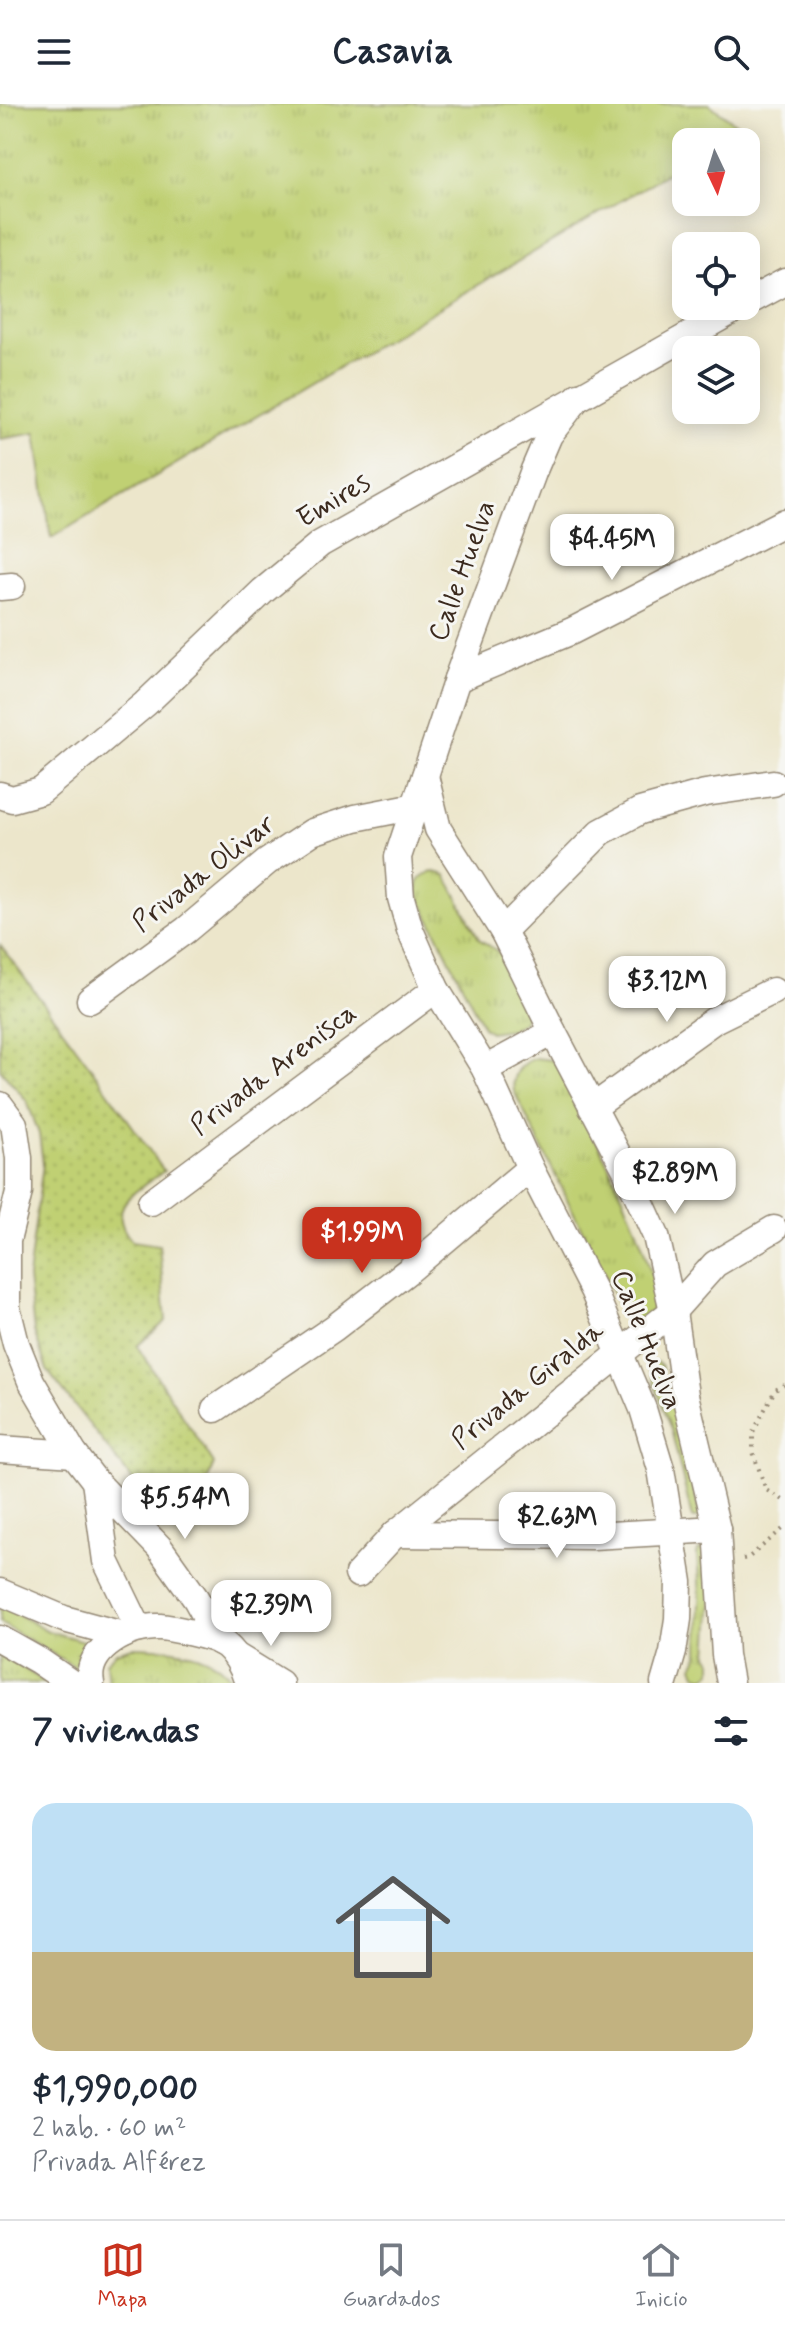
<!DOCTYPE html>
<html lang="es">
<head>
<meta charset="utf-8">
<style>
  :root { --surface:#fff; --page:#f2f2f3; --text:#1f2937; --muted:#747a83; --line:#e0e1e3; --accent:#c8321e }
  body { margin:0; font-family:Mynerve,sans-serif; background:var(--page); color:var(--text); height:100vh; display:flex; flex-direction:column; font-size:30px; white-space:nowrap }
  * { box-sizing:border-box; margin:0 }
  p { font-size:26px; color:var(--muted) }
  .icon { flex:none; width:44px; height:44px; fill:none; stroke:currentColor; stroke-width:2; stroke-linecap:round; stroke-linejoin:round }
  .map { position:relative; height:1579px; overflow:hidden }
  .details { display:flex; flex-direction:column; background:var(--surface); flex:1 }
  .details>* { flex:none }
  .needle { width:52px; rotate:176deg }
  .tools { position:absolute; left:672px; top:24px; display:grid; gap:16px }
  .tools a { display:grid; place-items:center; width:88px; height:88px; border-radius:16px; background:var(--surface); box-shadow:0 4px 20px #0003; font-size:40px }
  .price { position:absolute; translate:-50% -68px; padding:0 18px; border-radius:16px; background:#fff; color:#222; font-size:26px; line-height:52px; filter:drop-shadow(0 2px 4px #0008) }
  .price::after { content:''; position:absolute; left:50%; top:48px; width:24px; height:18px; margin-left:-12px; background:inherit; clip-path:polygon(0 0,100% 0,50% 100%) }
  .price.on { background:var(--accent); color:#fff }
  ul { padding:0; list-style:none }
  li { display:grid; align-content:center; gap:16px; height:424px; padding:0 32px }
  li span { display:grid; place-items:center; height:248px; border-radius:24px; color:#555 }
  li>.icon { margin-inline-start:auto }
  span .icon { width:144px; height:144px; fill:#fffc; stroke-width:1 }
  li b { font-size:34px }
  h2 { display:flex; justify-content:space-between; align-items:center; height:96px; padding:0 32px; font-size:34px }
  header { display:flex; justify-content:space-between; align-items:center; height:104px; padding:0 32px; background:var(--surface); font-size:36px; font-weight:800 }
  .menu { display:flex; justify-content:space-around; align-items:center; height:112px; border-top:2px solid var(--line); background:var(--surface); font-size:22px; color:var(--muted) }
  .menu a { display:grid; justify-items:center; gap:4px }
  .menu .on { color:var(--accent) }
  .map>svg:first-child { display:block }
  .grass { fill:url(#grass-tufts); stroke:#7e7d48; stroke-width:2 }
  .park { fill:url(#park-dots); stroke:#7e7d48; stroke-width:2 }
  .lines { fill:none; stroke-linecap:round; stroke-linejoin:round }
  .minor-casing { stroke:#948874; stroke-width:29 }
  .path { stroke:#948874; stroke-width:4; stroke-dasharray:2 6; stroke-linecap:butt }
  .minor { stroke:#fff; stroke-width:26 }
  .labels { text-anchor:middle; dominant-baseline:central; stroke-width:6; stroke-linejoin:round; paint-order:stroke }
  .street-label { font-size:28px; fill:#3b2a1e; stroke:#f6f6f2 }
</style>
</head>
<body>
<header><svg class="icon" aria-label="menu" viewBox="0 0 24 24"><path d="M4 6h16M4 12h16M4 18h16"/></svg>Casavia<svg class="icon" aria-label="search" viewBox="0 0 24 24"><circle cx="10" cy="10" r="6"/><path d="M15 15l6 6"/></svg></header>
<div class="map">
<svg width="785" height="1579" viewBox="0 0 785 1579">
  <defs>
    <pattern id="grass-tufts" width="24" height="20" patternUnits="userSpaceOnUse" patternTransform="scale(2)"><rect width="24" height="20" fill="#c0d073"/><path d="M3 7l-1-3M5 7V3M7 7l1-3M15 17l-1-3M17 17v-4M19 17l1-3" fill="none" stroke="#a6b363"/></pattern>
    <pattern id="park-dots" width="8" height="8" patternUnits="userSpaceOnUse" patternTransform="scale(2)"><rect width="8" height="8" fill="#c0d073"/><path d="M2 2h.1M6 6h.1" fill="none" stroke="#a6b363" stroke-width="1.8" stroke-linecap="round"/></pattern>
  </defs>
  <rect width="100%" height="100%" fill="#f6f6f2"/>
  <filter id="ink" filterUnits="userSpaceOnUse"><feTurbulence type="fractalNoise" baseFrequency=".0125" numOctaves="2"/><feDisplacementMap in="SourceGraphic" scale="16" xChannelSelector="R" yChannelSelector="G"/><feConvolveMatrix kernelMatrix="1 2 1 2 8 2 1 2 1" color-interpolation-filters="sRGB"/></filter>
  <filter id="wash" filterUnits="userSpaceOnUse"><feTurbulence type="fractalNoise" baseFrequency=".006" numOctaves="4" result="noise"/><feDisplacementMap in="SourceGraphic" scale="32" xChannelSelector="R" yChannelSelector="G"/><feGaussianBlur stdDeviation="1.8" result="paint"/><feColorMatrix in="noise" values="0 0 0 0 0 0 0 0 0 0 0 0 0 0 0 0 0 1.4 0 .05"/><feComposite in="paint" operator="in"/></filter>
  <g filter="url(#wash)">
    <rect width="100%" height="100%" fill="#ece6cb"/>
    <g class="grass">
      <polygon points="0,0 709,0 743,25 721,38 686,38 686,58 51,434 36,329 0,335"/>
      <path d="M 435,768 L 446,771 L 479,835 L 500,849 L 528,900 L 524,917 L 511,925 L 490,928 L 483,923 L 419,793 C 414,780 421,769 435,768 Z"/>
      <path d="M 535,954 L 551,956 L 559,962 C 591,1028 628,1092 649,1162 C 652,1172 659,1186 656,1198 C 652,1212 639,1216 627,1215 L 623,1209 L 514,987 C 511,970 519,960 535,954 Z"/>
      <polygon points="656,1258 661,1261 681,1326 700,1414 692,1414 672,1329 649,1264 651,1260"/>
      <polygon points="699,1446 705,1446 712,1492 708,1551 712,1557 712,1567 705,1573 696,1570 693,1562 699,1551 700,1493 697,1450"/>
      <polygon points="0,1501 48,1527 90,1539 79,1565 0,1519"/>
      <path d="M 132,1543 C 167,1544 214,1545 234,1579 L 108,1579 L 106,1558 L 116,1548 Z"/>
      <polygon points="0,1549 46,1579 0,1579"/>
    </g>
    <path class="park" d="M 0,841 L 85,955 L 164,1067 C 137,1087 102,1102 132,1137 L 159,1141 L 166,1217 L 137,1242 L 214,1360 L 193,1411 L 167,1421 L 165,1418 L 47,1266 L 34,1227 L 28,1174 L 43,1060 L 39,1030 L 27,997 L 0,965 Z"/>
  </g>
  <g filter="url(#ink)">
    <g class="lines">
      <defs>
        <g id="minor">
          <polyline points="746,199 785,178"/>
          <polyline points="579,292 549,331 534,366 457,575 398,753 401,794 410,826 436,885 485,965 530,1064 593,1186 643,1305 661,1365 679,1478 678,1515 673,1548 664,1579"/>
          <polyline points="0,483 12,482"/>
          <polyline points="457,575 572,527 785,418"/>
          <polyline points="425,672 438,725 503,827 553,928 626,1066 656,1132 673,1207 685,1291 717,1425 725,1551 730,1579"/>
          <polyline points="0,691 12,695 41,687 145,600 263,487 320,440 741,202"/>
          <polyline points="503,827 601,728 640,707 705,689 773,679"/>
          <polyline points="90,896 186,826 267,758 312,728 355,714 426,700"/>
          <polyline points="485,965 553,928"/>
          <polyline points="0,1001 14,1020 19,1054 19,1088 7,1137 7,1204 16,1240 31,1277 74,1350 95,1377 159,1443 196,1495 220,1538"/>
          <polyline points="592,1004 716,915 773,887"/>
          <polyline points="151,1098 436,885"/>
          <polyline points="215,1305 334,1224 408,1167 530,1064"/>
          <polyline points="0,1345 74,1350"/>
          <polyline points="95,1377 106,1457 139,1525"/>
          <polyline points="395,1430 592,1432 717,1425"/>
          <polyline points="358,1470 395,1430 673,1207 715,1160 774,1125"/>
          <polyline points="0,1488 64,1515 123,1531"/>
          <polyline points="0,1535 39,1557 71,1579"/>
          <polyline points="236,1552 280,1579"/>
          <path d="M 91,1579 C 84,1545 131,1521 160,1523 C 172,1524 210,1532 221,1538 C 235,1546 244,1565 248,1579"/>
        </g>
      </defs>
      <use href="#minor" class="minor-casing"/>
      <g class="path">
        <polyline points="785,1281 775,1286 753,1328 753,1348 766,1386 785,1397"/>
        <polyline points="743,1455 748,1454 785,1423"/>
      </g>
      <use href="#minor" class="minor"/>
    </g>
  </g>
  <g class="labels">
    <g class="street-label">
      <text transform="translate(334 397) rotate(-31)">Emires</text>
      <text transform="translate(463 467) rotate(-70)">Calle Huelva</text>
      <text transform="translate(204 770) rotate(-38)">Privada Olivar</text>
      <text transform="translate(274 966) rotate(-37)">Privada Arenisca</text>
      <text transform="translate(646 1236) rotate(68)">Calle Huelva</text>
      <text transform="translate(528 1282) rotate(-39)">Privada Giralda</text>
    </g>
  </g>
</svg>
<div class="tools">
<a><svg class="needle" viewBox="-14 -14 28 28"><path d="M0-13l5 13h-10z" fill="#e53935"/><path d="M0 13l5-13h-10z" fill="#747a83"/></svg></a>
<a><svg class="icon" aria-label="locate" viewBox="0 0 24 24"><circle cx="12" cy="12" r="6"/><path d="M12 2v4M12 18v4M2 12h4M18 12h4"/></svg></a>
<a><svg class="icon" aria-label="layers" viewBox="0 0 24 24"><path d="M12 4l9 5-9 5-9-5zM3 14l9 5 9-5"/></svg></a>
</div>
<b class="price" style="left:612px;top:478px">$4.45M</b>
<b class="price" style="left:667px;top:920px">$3.12M</b>
<b class="price" style="left:675px;top:1112px">$2.89M</b>
<b class="price on" style="left:362px;top:1171px">$1.99M</b>
<b class="price" style="left:185px;top:1437px">$5.54M</b>
<b class="price" style="left:557px;top:1456px">$2.63M</b>
<b class="price" style="left:271px;top:1544px">$2.39M</b>
</div>
<section class="details">
<h2>7 viviendas<svg class="icon" aria-label="filters" viewBox="0 0 24 24"><path d="M4 7h16M4 17h16"/><circle cx="9" cy="7" r="2"/><circle cx="15" cy="17" r="2"/></svg></h2>
<ul>
<li><span style="background:linear-gradient(#bfe0f5 60%,#c2b280 0)"><svg class="icon" aria-label="home" viewBox="0 0 24 24"><path d="M3 11l9-7 9 7M6 9v11h12V9"/></svg></span><div><b>$1,990,000</b><p>2 hab. · 60 m²</p><p>Privada Alférez</p></div></li>
</ul>
</section>
<nav class="menu">
<a class="on"><svg class="icon" aria-label="map" viewBox="0 0 24 24"><path d="M3 6l6-2 6 2 6-2v14l-6 2-6-2-6 2zM9 4v14M15 6v14"/></svg>Mapa</a>
<a><svg class="icon" aria-label="saved" viewBox="0 0 24 24"><path d="M7 4h10v16l-5-4-5 4z"/></svg>Guardados</a>
<a><svg class="icon" aria-label="home" viewBox="0 0 24 24"><path d="M3 11l9-7 9 7M6 9v11h12V9"/></svg>Inicio</a>
</nav>
</body>
</html>
